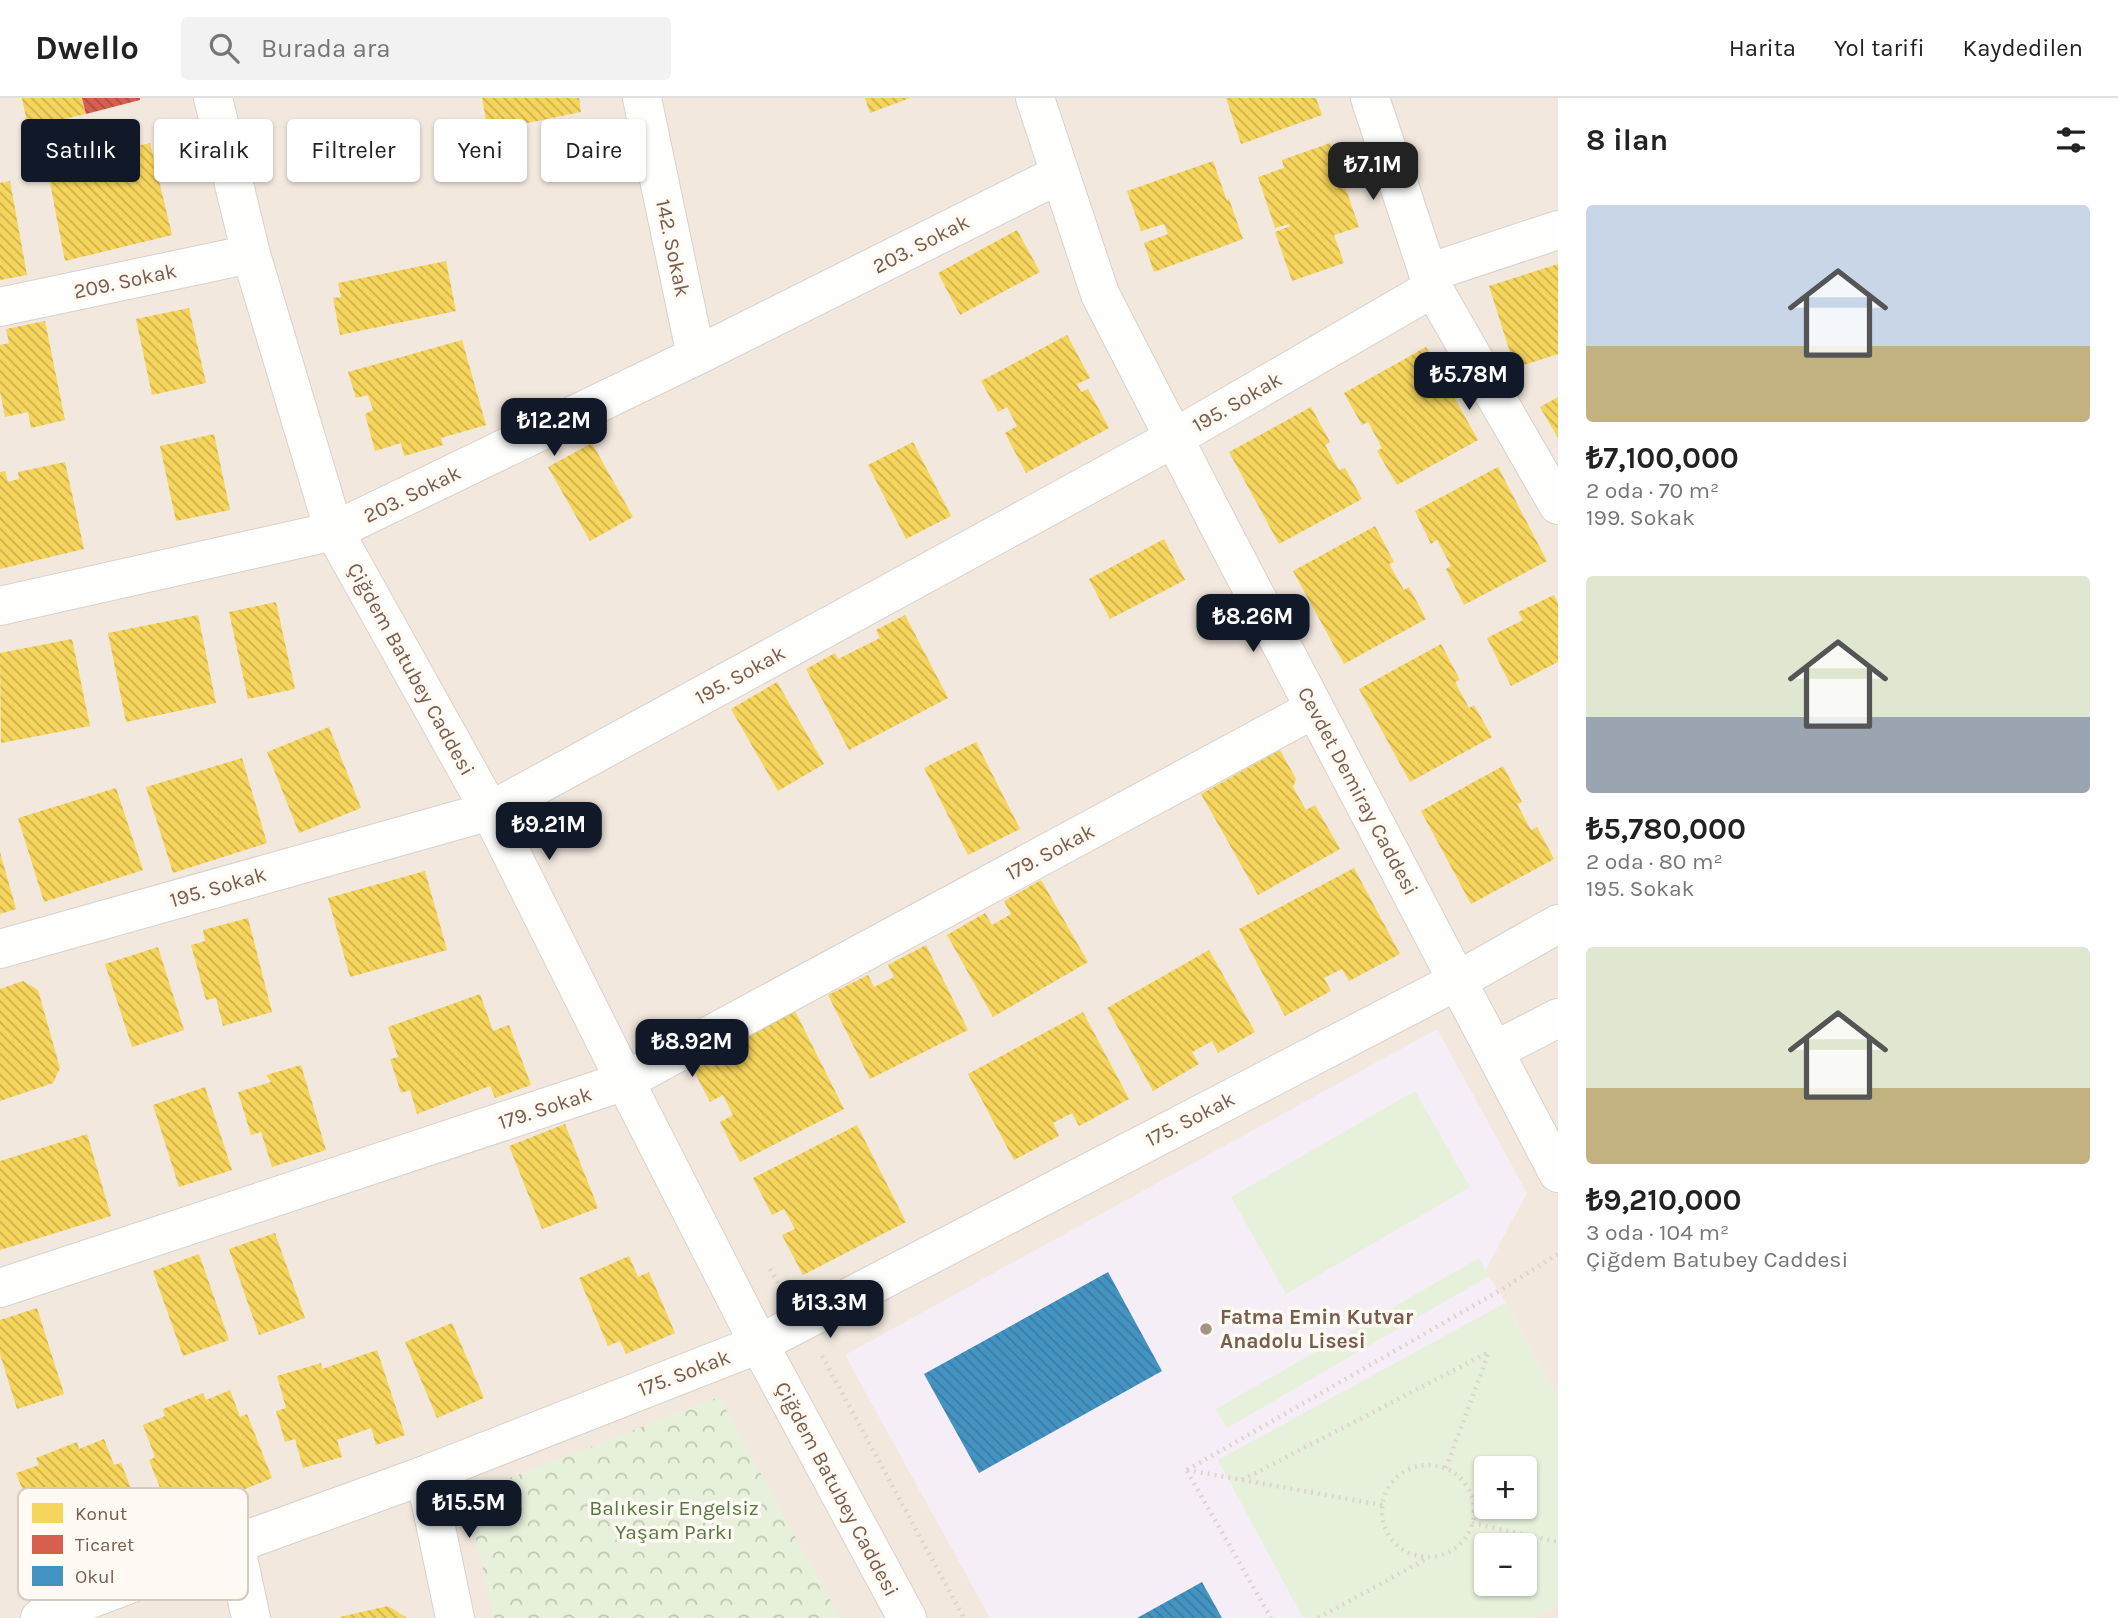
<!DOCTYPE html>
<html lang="tr">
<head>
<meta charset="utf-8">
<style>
  :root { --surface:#fff; --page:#f2f2f2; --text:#222; --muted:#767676; --line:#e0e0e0; --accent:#111827 }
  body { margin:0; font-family:Karla,sans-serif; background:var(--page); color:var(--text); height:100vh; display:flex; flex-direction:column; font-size:26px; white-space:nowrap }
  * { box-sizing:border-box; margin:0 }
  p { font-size:23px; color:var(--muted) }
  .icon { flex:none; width:38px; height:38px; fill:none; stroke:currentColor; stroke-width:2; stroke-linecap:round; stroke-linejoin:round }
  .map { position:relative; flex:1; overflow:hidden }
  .panel { display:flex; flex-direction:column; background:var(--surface); width:560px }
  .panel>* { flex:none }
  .top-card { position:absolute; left:21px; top:21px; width:665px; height:63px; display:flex; gap:14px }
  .buttons { position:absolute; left:1474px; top:1358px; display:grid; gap:14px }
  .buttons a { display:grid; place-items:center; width:63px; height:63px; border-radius:7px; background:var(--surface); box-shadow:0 2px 5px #0004; font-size:35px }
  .price { position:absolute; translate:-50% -60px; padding:0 16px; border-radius:14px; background:var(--accent); color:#fff; font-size:23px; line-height:46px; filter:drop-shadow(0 2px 4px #0008) }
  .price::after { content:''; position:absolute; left:50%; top:42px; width:21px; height:16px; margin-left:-10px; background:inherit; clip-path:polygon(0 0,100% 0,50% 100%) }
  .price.selected { background:#222; color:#fff }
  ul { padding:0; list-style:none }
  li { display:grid; align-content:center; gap:14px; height:371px; padding:0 28px }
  li span { display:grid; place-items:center; height:217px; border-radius:7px; color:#555 }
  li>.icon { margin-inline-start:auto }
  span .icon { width:126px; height:126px; fill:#fffc; stroke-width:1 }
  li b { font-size:30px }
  h2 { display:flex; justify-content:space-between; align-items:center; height:84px; padding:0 28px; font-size:30px }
  .tag { padding:0 24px; border-radius:7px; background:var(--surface); box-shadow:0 2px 5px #0004; font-size:24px; line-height:63px }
  .tag.selected { background:var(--accent); color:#fff }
  header { display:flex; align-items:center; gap:42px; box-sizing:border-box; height:98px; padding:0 35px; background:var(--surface); border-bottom:2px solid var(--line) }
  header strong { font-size:33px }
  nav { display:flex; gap:38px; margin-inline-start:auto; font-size:24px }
  .search { width:490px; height:63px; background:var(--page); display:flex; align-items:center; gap:18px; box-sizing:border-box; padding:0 24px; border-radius:7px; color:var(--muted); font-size:26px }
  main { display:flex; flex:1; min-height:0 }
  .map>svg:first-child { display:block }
  .residential { fill:#f2e8de; fill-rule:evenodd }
  .education { fill:#f6eef6; fill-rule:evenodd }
  .grass { fill:#e7f0db; fill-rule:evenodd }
  .park { fill:url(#park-crowns) }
  .homes { fill:url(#homes-back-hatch) }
  .shops { fill:url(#shops-back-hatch) }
  .schools { fill:url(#schools-back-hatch) }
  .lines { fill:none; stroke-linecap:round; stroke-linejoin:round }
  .street-casing { stroke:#d7d1cb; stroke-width:40 }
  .secondary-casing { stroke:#d9d2cb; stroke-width:40 }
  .path { stroke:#dcd5d0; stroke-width:4.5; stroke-dasharray:2 5; stroke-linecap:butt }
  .street { stroke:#fefefd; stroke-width:38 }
  .secondary { stroke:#fefefd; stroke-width:38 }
  .poi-dot { fill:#a69286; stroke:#fffaf3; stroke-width:2.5 }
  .labels { text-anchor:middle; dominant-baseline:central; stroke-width:7; stroke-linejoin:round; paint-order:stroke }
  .street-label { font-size:21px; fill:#7a5c4d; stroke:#fffaf3 }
  .poi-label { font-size:21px; font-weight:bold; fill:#7a5c4d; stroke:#fffaf3; text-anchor:start }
  .park-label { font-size:21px; fill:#537a41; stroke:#fffaf3 }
  .key { fill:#fffaf3; stroke:#d7cbc1; stroke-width:2 }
  .key-label { font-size:19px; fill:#7a5c4d }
</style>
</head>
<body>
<header>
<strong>Dwello</strong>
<div class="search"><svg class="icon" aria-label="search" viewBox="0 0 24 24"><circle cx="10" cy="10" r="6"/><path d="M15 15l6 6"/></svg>Burada ara</div>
<nav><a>Harita</a><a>Yol tarifi</a><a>Kaydedilen</a></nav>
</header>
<main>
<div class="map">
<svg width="1558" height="1520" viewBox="0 0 1558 1520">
  <defs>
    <pattern id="park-crowns" width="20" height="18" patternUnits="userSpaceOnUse" patternTransform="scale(1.75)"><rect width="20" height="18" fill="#e7f0db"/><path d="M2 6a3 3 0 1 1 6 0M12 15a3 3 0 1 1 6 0" fill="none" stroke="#c0c6b4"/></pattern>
    <pattern id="homes-back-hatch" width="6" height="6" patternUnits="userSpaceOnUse" patternTransform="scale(1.75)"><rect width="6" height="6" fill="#f6d55c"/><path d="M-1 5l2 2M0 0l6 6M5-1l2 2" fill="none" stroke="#ccb04e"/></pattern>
    <pattern id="shops-back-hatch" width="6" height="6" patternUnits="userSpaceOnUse" patternTransform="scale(1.75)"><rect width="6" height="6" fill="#d6604d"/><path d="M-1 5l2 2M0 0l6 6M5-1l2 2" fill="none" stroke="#aa4f40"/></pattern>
    <pattern id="schools-back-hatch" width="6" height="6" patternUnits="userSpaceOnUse" patternTransform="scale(1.75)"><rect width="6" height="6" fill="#4393c3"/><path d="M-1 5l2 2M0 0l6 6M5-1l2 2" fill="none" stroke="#3d7ba1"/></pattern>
  </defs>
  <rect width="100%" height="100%" fill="#f9f5f0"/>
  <path class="residential" d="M 0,0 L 1558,0 L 1558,1520 L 0,1520 ZM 1486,1370 L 1524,1370 L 1524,1409 L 1486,1409 ZM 1486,1447 L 1524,1447 L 1524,1486 L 1486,1486 Z"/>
  <path class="education" d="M 1437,931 L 1527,1095 L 1485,1173 L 1499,1193 L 1558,1301 L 1558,1506 L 1533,1520 L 990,1520 L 845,1257 ZM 1486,1370 L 1524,1370 L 1524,1409 L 1486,1409 ZM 1486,1447 L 1524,1447 L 1524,1486 L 1486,1486 Z"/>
  <g class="grass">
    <polygon points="1415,993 1470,1089 1286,1196 1231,1099"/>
    <polygon points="1479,1160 1489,1178 1227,1330 1216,1311"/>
    <path d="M 1505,1205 L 1558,1301 L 1558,1506 L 1533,1520 L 1303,1520 L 1218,1362 ZM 1524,1370 L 1524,1409 L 1486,1409 L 1486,1370 ZM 1524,1447 L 1524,1486 L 1486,1486 L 1486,1447 Z"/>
  </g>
  <polygon class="park" points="719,1299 840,1520 494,1520 466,1397"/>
  <g class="homes">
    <polygon points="22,0 82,0 86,16 28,29"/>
    <polygon points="482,0 579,0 581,14 488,33"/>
    <polygon points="865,0 910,0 870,15"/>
    <polygon points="1226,0 1316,0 1322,17 1241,46"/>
    <polygon points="150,45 172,137 65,163 47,69"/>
    <polygon points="1330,45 1359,129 1334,137 1344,165 1292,183 1275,134 1290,128 1289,126 1275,130 1258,79 1284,70 1282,62"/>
    <polygon points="1213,63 1227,103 1229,101 1243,141 1154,174 1144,145 1168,136 1164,126 1141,133 1127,93"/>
    <polygon points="10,83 27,177 0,182 0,85"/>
    <polygon points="1017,132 1040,174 960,217 938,175"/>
    <polygon points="446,163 456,213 340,237 333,200 341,199 338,185"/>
    <polygon points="1558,166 1558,256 1515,270 1489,188"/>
    <polygon points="189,210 206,285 152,297 136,221"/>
    <polygon points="45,223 65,322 31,330 28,314 5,319 0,293 0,247 9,245 6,231"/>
    <polygon points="1067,237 1090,280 1077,286 1081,294 1088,291 1109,330 1026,375 1005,335 1017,328 1007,309 998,314 981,283"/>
    <polygon points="462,242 486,327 441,340 443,347 404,358 401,345 375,353 365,316 373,312 368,297 356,300 348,274"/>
    <polygon points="1426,249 1478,342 1397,387 1377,353 1382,350 1368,324 1362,327 1344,295"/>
    <polygon points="1558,299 1558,340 1540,309"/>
    <polygon points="1311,309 1330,344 1325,347 1339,372 1345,370 1362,401 1279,446 1229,354"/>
    <polygon points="214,336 230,412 176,423 160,348"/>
    <polygon points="913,344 951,418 906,441 868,367"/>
    <polygon points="592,345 633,419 590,443 548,369"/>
    <polygon points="65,364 84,451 0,471 0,374 5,373 8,384 19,381 18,374"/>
    <polygon points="1498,369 1547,463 1464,507 1446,471 1451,468 1437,442 1431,446 1415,413"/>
    <polygon points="1375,428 1394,464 1389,466 1404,492 1409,489 1426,521 1344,566 1293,473"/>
    <polygon points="1164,441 1185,482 1110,521 1089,481"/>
    <polygon points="1554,497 1558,505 1558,564 1511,588 1487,540 1523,522 1518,514"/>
    <polygon points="276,504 295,591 248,601 229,514"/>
    <polygon points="198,517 216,605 126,624 108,535"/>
    <polygon points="905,517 948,600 849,652 806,571 835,555 838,561 880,540 876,532"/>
    <polygon points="72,541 90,628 1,645 0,555"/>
    <polygon points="1441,546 1460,582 1455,584 1469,610 1474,607 1492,639 1410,684 1359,591"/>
    <polygon points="777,584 824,666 778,693 731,611"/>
    <polygon points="329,629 361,710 299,735 267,654"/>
    <polygon points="976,644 1020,731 968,757 924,670"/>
    <polygon points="1280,652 1296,681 1293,689 1306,712 1315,707 1340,751 1258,797 1201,696"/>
    <polygon points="242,660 267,745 173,775 146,689"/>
    <polygon points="1503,668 1522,704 1517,706 1531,732 1537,729 1554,761 1471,806 1421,713"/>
    <polygon points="116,690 143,772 44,804 18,720"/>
    <polygon points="0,754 16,811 0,816"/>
    <polygon points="1354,770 1400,856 1349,883 1342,871 1324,880 1331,893 1285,918 1239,831"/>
    <polygon points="425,773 447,852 350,879 328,800"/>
    <polygon points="1041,782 1088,864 993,919 947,837 985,815 992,827 1011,816 1004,803"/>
    <polygon points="248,820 272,914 223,928 216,900 206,902 191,847 205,843 203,832"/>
    <polygon points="926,847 968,932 870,981 828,897 868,877 874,889 894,879 888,867"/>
    <polygon points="158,849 184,932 132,949 105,866"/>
    <polygon points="1209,852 1255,934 1218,955 1212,943 1192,954 1199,966 1153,993 1107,910"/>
    <polygon points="23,883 38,892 60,970 53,985 0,1003 0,891"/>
    <polygon points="480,896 493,933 509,927 531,987 495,1000 490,988 417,1016 410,992 401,995 390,961 398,959 388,929"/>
    <polygon points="795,913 844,1011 740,1064 720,1024 733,1017 723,997 710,1004 691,967"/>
    <polygon points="1083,914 1129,1001 1079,1028 1072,1015 1053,1025 1059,1038 1014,1062 968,976"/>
    <polygon points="301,967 326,1052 272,1069 261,1034 251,1037 238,994 271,984 266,977"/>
    <polygon points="205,989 232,1072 179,1089 153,1007"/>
    <polygon points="565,1026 598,1110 542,1131 509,1048"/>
    <polygon points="857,1027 906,1124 803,1177 782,1137 795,1131 784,1111 772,1117 753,1080"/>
    <polygon points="87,1036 111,1118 0,1152 0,1063"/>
    <polygon points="275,1135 305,1220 259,1237 229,1151"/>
    <polygon points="199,1156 229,1242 183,1258 153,1173"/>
    <polygon points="629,1158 638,1179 649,1174 675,1235 626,1256 620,1243 608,1248 579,1180"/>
    <polygon points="37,1210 64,1296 17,1311 0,1256 0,1222"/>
    <polygon points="452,1225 484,1300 437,1320 405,1244"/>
    <polygon points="377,1252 405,1337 376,1347 371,1330 337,1342 342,1359 303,1370 295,1341 285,1344 276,1313 286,1310 277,1278 321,1265 322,1271"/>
    <polygon points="230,1292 240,1319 247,1316 272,1380 233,1396 231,1390 219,1395 222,1401 179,1418 171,1397 164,1400 149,1362 155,1359 143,1327 165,1318 163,1311 203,1295 206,1302"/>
    <polygon points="104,1341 114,1367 121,1365 146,1428 107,1444 105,1438 93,1443 95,1449 53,1467 44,1446 37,1448 22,1410 29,1408 16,1375 39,1367 36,1360 77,1344 79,1351"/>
    <polygon points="388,1508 407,1520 341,1520 340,1519"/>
  </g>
  <polygon class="shops" points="82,0 140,0 140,2 86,16"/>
  <g class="schools">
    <polygon points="1108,1174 1162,1273 979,1375 924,1276"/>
    <polygon points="1202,1484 1222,1520 1137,1520"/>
  </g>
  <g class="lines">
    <defs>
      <g id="street">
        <polyline points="642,0 696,258"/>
        <polyline points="1035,0 1100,196 1218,426 1558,1075"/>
        <polyline points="1370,0 1433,190 1558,407"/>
        <polyline points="1428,175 1558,132"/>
        <polyline points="0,209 251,156"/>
        <polyline points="0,508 334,433 696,258 1060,76"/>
        <polyline points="0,851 490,713 1174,340 1433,190"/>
        <polyline points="1494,953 1558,920"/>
        <polyline points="0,1190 625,983 1314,611"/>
        <polyline points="425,1377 455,1520"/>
        <polyline points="235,1446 251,1520"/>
        <polyline points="40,1520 235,1446 425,1377 759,1246 1457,883 1558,826"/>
      </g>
      <polyline id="secondary" points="213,0 251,156 334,433 490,713 625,983 759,1246 907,1520"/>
    </defs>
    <use href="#street" class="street-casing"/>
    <use href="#secondary" class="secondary-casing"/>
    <g class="path">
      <polyline points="770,1171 781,1190"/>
      <polyline points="822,1258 964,1520"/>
      <circle cx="1428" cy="1413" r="46"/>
      <polyline points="1446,1370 1489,1254"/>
      <polyline points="1187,1372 1499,1193 1558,1156"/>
      <polyline points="1187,1372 1382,1407"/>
      <polyline points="1187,1373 1271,1520"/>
      <polyline points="1242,1382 1489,1254"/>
      <polyline points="1472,1425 1558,1444"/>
      <polyline points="1318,1520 1428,1460"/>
    </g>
    <use href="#street" class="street"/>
    <use href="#secondary" class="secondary"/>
  </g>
  <circle class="poi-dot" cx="1206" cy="1231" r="7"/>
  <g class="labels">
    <g class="street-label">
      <text transform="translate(921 146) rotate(-27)">203. Sokak</text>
      <text transform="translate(673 150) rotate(78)">142. Sokak</text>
      <text transform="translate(125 183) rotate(-12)">209. Sokak</text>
      <text transform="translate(1237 304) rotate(-30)">195. Sokak</text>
      <text transform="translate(412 396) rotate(-26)">203. Sokak</text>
      <text transform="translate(411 571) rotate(61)">Çiğdem Batubey Caddesi</text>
      <text transform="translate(740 577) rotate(-29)">195. Sokak</text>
      <text transform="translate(1358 693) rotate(62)">Cevdet Demiray Caddesi</text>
      <text transform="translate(1050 754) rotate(-28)">179. Sokak</text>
      <text transform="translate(218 789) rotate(-16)">195. Sokak</text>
      <text transform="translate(545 1010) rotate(-18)">179. Sokak</text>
      <text transform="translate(1190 1021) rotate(-27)">175. Sokak</text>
      <text transform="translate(684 1275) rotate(-21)">175. Sokak</text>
      <text transform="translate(837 1391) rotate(62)">Çiğdem Batubey Caddesi</text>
    </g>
    <g class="poi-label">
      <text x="1220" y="1219">Fatma Emin Kutvar<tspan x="1220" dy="24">Anadolu Lisesi</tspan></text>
    </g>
    <g class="park-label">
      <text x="674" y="1410">Balıkesir Engelsiz<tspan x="674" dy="24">Yaşam Parkı</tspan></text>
    </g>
  </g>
  <rect x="18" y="1390" width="230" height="112" rx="10" class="key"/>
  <rect x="32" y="1405" width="31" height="20" fill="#f6d55c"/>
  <rect x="32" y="1437" width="31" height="19" fill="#d6604d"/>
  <rect x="32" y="1468" width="31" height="20" fill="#4393c3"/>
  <g class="key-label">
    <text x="75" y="1422">Konut</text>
    <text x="75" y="1453">Ticaret</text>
    <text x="75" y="1485">Okul</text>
  </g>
</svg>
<div class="buttons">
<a>+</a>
<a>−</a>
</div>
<b class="price selected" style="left:1373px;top:104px">₺7.1M</b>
<b class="price" style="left:1469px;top:314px">₺5.78M</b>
<b class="price" style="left:554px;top:360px">₺12.2M</b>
<b class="price" style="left:1253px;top:556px">₺8.26M</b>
<b class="price" style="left:549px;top:764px">₺9.21M</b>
<b class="price" style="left:692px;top:981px">₺8.92M</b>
<b class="price" style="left:830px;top:1242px">₺13.3M</b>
<b class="price" style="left:469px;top:1442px">₺15.5M</b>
<div class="top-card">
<a class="tag selected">Satılık</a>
<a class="tag">Kiralık</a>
<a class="tag">Filtreler</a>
<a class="tag">Yeni</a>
<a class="tag">Daire</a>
</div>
</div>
<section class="panel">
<h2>8 ilan<svg class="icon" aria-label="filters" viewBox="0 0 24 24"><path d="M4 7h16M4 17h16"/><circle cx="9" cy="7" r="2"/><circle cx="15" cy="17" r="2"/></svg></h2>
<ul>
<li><span style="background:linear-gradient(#c9d6e8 65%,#c2b280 0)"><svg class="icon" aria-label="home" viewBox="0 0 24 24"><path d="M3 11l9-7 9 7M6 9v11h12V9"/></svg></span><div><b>₺7,100,000</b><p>2 oda · 70 m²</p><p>199. Sokak</p></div></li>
<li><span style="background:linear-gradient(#dfe7d0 65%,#9aa5b1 0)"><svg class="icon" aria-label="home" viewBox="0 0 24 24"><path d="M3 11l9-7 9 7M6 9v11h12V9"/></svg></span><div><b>₺5,780,000</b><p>2 oda · 80 m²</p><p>195. Sokak</p></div></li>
<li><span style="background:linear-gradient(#dfe7d0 65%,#c2b280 0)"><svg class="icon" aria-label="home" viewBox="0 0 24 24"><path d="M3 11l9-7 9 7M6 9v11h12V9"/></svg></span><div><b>₺9,210,000</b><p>3 oda · 104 m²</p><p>Çiğdem Batubey Caddesi</p></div></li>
</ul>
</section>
</main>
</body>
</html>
